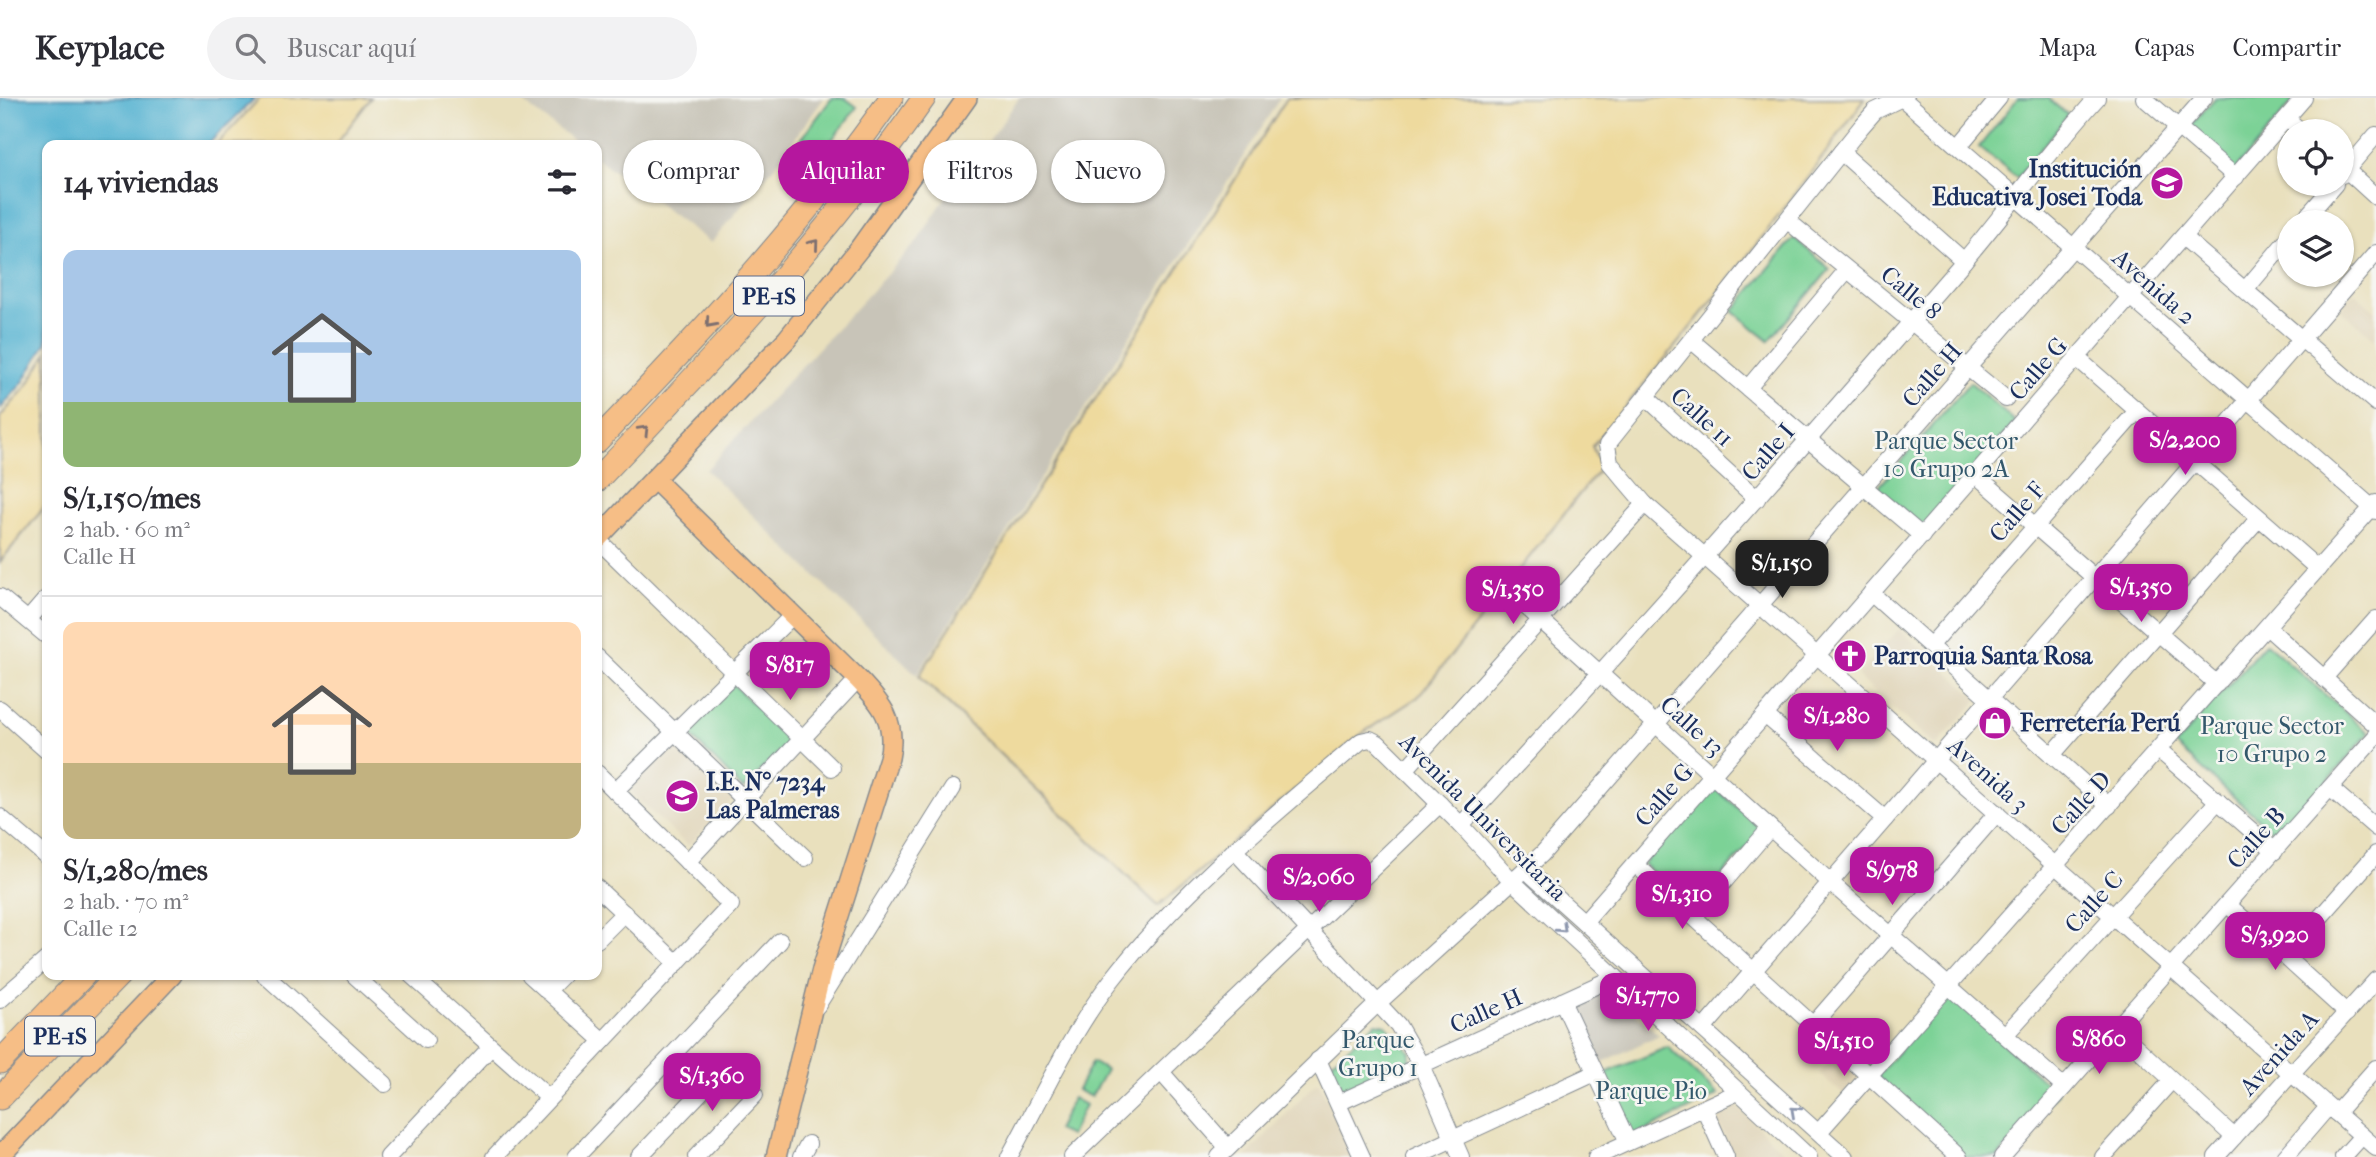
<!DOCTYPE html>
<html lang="es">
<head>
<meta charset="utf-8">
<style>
  :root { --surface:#fff; --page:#f2f2f3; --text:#2b2b33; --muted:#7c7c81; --line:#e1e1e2; --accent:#b5179e }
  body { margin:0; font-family:"IM FELL French Canon",serif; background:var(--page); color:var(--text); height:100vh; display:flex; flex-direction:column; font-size:26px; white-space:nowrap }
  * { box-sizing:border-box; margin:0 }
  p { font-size:23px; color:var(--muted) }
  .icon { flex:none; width:38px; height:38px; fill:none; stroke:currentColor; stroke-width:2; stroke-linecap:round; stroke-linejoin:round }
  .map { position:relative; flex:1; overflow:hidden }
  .panel { position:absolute; left:42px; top:42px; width:560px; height:840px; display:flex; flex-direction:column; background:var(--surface); border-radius:14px; box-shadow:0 2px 5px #0004 }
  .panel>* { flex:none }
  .hud { position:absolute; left:623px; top:42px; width:665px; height:63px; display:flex; gap:14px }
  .controls { position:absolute; left:2277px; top:21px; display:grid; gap:14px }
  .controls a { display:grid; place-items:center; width:77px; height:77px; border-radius:50%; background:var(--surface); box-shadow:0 2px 5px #0004; font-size:35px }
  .price { position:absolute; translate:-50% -60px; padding:0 16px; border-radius:14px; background:var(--accent); color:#fff; font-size:23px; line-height:46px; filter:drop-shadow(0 2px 4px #0008) }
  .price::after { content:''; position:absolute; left:50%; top:42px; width:21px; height:16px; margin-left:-10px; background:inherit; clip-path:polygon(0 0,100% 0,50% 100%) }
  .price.on { background:#222; color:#fff }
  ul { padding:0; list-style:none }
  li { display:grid; align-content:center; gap:14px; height:371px; padding:0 21px }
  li+li { border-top:2px solid var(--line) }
  li span { display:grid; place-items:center; height:217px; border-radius:14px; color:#555 }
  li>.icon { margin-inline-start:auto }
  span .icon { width:126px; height:126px; fill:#fffc; stroke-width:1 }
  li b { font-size:30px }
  h2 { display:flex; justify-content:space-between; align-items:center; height:84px; padding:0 21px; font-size:30px }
  .chip { padding:0 24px; border-radius:32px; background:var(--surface); box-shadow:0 2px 5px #0004; font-size:24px; line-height:63px }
  .chip.on { background:var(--accent); color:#fff }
  header { display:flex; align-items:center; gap:42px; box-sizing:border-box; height:98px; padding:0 35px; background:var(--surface); border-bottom:2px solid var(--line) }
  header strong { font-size:33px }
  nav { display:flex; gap:38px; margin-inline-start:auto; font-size:24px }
  .search { width:490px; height:63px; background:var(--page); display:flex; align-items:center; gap:18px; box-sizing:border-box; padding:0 24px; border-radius:38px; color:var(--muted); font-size:26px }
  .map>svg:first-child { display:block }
  .built { fill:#dfd3b6 }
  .industrial { fill:#c8c4b8 }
  .green { fill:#7bd296; stroke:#4b807a; stroke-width:2 }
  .sand { fill:#eeda9e; stroke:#84847e; stroke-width:2 }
  .water { fill:#51b1d0; stroke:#367097; stroke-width:2 }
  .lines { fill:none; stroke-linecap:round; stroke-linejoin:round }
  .minor-casing { stroke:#82888e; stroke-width:18 }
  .major-casing { stroke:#82888e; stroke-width:22 }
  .highway-casing { stroke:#82888e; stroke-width:25 }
  .minor { stroke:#fff; stroke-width:16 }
  .major { stroke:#f6be86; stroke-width:19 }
  .highway { stroke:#f6be86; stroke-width:23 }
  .oneway { stroke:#7e6f70 }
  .oneway2 { stroke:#8d97ae }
  .labels { text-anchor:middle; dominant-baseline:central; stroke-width:5; stroke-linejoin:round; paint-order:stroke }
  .shield { fill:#f6f6f2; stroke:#5d6b8a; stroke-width:2 }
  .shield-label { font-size:23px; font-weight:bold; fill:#1b2f5e }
  .poi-label { font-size:24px; font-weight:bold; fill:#1b2f5e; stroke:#f6f6f2; text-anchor:start }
  .street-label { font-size:24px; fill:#1b2f5e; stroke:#f6f6f2 }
  .park-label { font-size:24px; fill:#33586c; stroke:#f6f6f2 }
</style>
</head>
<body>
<header>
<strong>Keyplace</strong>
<div class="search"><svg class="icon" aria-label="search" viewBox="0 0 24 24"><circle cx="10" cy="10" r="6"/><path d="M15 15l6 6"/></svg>Buscar aquí</div>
<nav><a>Mapa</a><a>Capas</a><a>Compartir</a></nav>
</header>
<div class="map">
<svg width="2376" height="1059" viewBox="0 0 2376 1059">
  <rect width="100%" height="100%" fill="#f6f6f2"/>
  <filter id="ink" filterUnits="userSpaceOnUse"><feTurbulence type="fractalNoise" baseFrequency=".0143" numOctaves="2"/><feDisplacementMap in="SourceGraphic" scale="14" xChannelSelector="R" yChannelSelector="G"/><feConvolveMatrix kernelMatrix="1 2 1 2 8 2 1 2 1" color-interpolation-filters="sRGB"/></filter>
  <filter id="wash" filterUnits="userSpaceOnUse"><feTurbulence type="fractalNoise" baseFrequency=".00686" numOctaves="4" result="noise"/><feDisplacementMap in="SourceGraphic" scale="28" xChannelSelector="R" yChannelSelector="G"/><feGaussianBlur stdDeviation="1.57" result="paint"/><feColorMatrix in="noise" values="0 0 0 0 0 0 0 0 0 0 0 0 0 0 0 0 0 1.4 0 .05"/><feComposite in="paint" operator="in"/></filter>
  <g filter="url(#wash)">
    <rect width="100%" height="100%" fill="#e9e0bd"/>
    <g class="built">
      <polygon points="2354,194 2376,213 2376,242 2340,211"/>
      <polygon points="1899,531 1978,601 1936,648 1857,578"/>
      <polygon points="674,645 733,701 688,748 631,695 632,687"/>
      <polygon points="1835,957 1860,978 1844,997 1819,976"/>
      <polygon points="1316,985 1320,986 1351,1059 1245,1059"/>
      <polygon points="1735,1007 1789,1059 1734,1059 1713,1013"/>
    </g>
    <g class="industrial">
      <polygon points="517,0 824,0 778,64 711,145 597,60 597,47 580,47"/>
      <polygon points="1019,0 1280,0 917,577 706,372 917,144 974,55 984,50"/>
      <polygon points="1607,890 1659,937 1599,966 1573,907"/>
    </g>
    <g class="green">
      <polygon points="832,0 845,0 857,9 815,64 795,49"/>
      <polygon points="2018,0 2047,0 2068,17 2017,80 1979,49"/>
      <polygon points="2215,0 2296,0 2234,73 2187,32"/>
      <polygon points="1794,140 1830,171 1769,243 1733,213"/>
      <polygon points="1970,284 2015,324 1923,430 1878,390"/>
      <polygon points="2266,545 2369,635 2279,739 2175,647"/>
      <polygon points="733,586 790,643 743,691 686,633"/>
      <polygon points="1713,688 1762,732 1693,810 1643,766"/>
      <polygon points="1949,896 2057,995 1998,1059 1965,1059 1877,978"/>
      <polygon points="1376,925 1386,927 1410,954 1410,967 1346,999 1329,966"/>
      <polygon points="1668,949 1718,997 1630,1040 1601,977"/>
      <polygon points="1092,964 1106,972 1091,999 1077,992"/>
      <polygon points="1073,1000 1085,1007 1070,1038 1057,1032"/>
    </g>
    <g class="sand">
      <polygon points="260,0 371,0 335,47 216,47"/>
      <path d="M 1287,0 L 1865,0 C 1780,121 1688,235 1592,348 L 1601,369 L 1418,599 L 1364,634 L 1158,808 L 919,578 Z"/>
      <polygon points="47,255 47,406 0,464 0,319 27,288"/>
    </g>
    <polygon class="water" points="0,0 255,0 207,47 47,47 47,244 23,284 0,311"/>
  </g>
  <g filter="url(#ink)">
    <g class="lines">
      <defs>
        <g id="minor">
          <polyline points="2144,0 2236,79"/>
          <polyline points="2287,21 2301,33"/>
          <polyline points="1959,48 1999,0"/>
          <polyline points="1841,54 1964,163"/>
          <polyline points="2342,68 2376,99"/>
          <polyline points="2342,77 2376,37"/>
          <polyline points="1788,123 2006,301"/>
          <polyline points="2302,124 2335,86"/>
          <polyline points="2183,139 2376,305"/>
          <polyline points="2246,191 2289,140"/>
          <polyline points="1692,243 1922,438"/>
          <polyline points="2077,260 2318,471"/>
          <polyline points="1748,290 1847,172"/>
          <polyline points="1647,300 1757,401"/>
          <polyline points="1975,376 2217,586"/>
          <polyline points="2376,413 1902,0 1875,13 1861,29 1607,347 1610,365 1645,406 2376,1050"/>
          <polyline points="597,441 832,670"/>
          <polyline points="1511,495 1830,784 2064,989"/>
          <polyline points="1871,495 2109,708"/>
          <polyline points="0,499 47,538"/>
          <polyline points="28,522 47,500"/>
          <polyline points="2267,529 2376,627"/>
          <polyline points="1931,547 2137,313"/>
          <polyline points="597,559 805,760"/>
          <polyline points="2324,580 2376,521"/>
          <polyline points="0,611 47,653"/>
          <polyline points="1765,617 1885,721"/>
          <polyline points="2159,652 2275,753"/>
          <polyline points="2052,657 2259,420"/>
          <polyline points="1405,672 1645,406"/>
          <polyline points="2330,690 2376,730"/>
          <polyline points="615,693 793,517"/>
          <polyline points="0,719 47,759"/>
          <path d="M 1461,727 C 1630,545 1794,359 1957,171 C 2005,116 2047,55 2097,0"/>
          <polyline points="1234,752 1398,927 1421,967 1461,1059"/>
          <polyline points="687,764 858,581"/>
          <polyline points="1635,766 1959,1059"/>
          <polyline points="1525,771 1845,1059"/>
          <polyline points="597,790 677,865"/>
          <polyline points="2227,806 2347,915"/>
          <polyline points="1694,819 1770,730"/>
          <polyline points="1584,824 2304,0"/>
          <polyline points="597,842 624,815"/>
          <polyline points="2285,859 2376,756"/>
          <polyline points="265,877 385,986"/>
          <polyline points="354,877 426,942"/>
          <polyline points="411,877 549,1000"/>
          <polyline points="530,877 603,943"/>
          <polyline points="547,893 563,877"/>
          <polyline points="0,902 47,861"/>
          <polyline points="1562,903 1628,1044"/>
          <polyline points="817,908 953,690"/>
          <polyline points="1813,927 1997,715"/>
          <polyline points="1703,931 2376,155"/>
          <polyline points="2117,931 2234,1039"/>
          <polyline points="2005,937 2218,703"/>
          <polyline points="1318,962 1362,1059"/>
          <polyline points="1161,974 1228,1050"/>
          <polyline points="1338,1005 1615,879"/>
          <polyline points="1704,1010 1726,1059"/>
          <polyline points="2336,1015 2376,970"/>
          <polyline points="1819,1034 2376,405"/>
          <polyline points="388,1059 491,949"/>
          <polyline points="494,1059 731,807 597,675"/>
          <polyline points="576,1059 780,843"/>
          <polyline points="639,1059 725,969"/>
          <polyline points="696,1059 755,997"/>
          <polyline points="801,1059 808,1046"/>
          <path d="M 1009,1059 C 1041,1001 1070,936 1111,883 C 1182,791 1273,718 1361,643 L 1370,641 L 1378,645 L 1461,727 L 1512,783 L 1809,1059"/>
          <polyline points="1072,1059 1440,706"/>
          <polyline points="1219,1059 1378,905 1542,756 2204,0"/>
          <polyline points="1414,1059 1595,975"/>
          <polyline points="1596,1059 1738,994"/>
          <polyline points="2002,1059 2376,638"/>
          <polyline points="2103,1059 2172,982"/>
          <polyline points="2216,1059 2376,882"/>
          <polyline points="2285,1059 2328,1009"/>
          <polyline points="2343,1059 2362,1038"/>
        </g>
        <g id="major">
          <path d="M 654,381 L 858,581 C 882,606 897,624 889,660 L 822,871 L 776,1059"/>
          <polyline points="597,441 787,241 859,151 967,0"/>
          <polyline points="0,1058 172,877"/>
        </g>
        <g id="highway">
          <path d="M 597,343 C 702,234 804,125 891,0"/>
          <path d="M 597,382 C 714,260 827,139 924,0"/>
          <polyline points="0,964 84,877"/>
          <polyline points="0,1000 119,877"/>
        </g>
      </defs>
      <use href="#minor" class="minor-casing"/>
      <use href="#major" class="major-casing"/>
      <use href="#highway" class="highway-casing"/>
      <use href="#minor" class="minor"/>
      <use href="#major" class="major"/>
      <use href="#highway" class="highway"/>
    </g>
    <defs><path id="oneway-chevron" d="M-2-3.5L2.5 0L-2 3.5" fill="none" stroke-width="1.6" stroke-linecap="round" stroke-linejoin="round" transform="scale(1.75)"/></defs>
    <g class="oneway">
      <use href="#oneway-chevron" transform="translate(814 146) rotate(-50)"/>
      <use href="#oneway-chevron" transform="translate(710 225) rotate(132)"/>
      <use href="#oneway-chevron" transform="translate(644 332) rotate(-46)"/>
    </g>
    <g class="oneway2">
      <use href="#oneway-chevron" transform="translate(1562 830) rotate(43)"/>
      <use href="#oneway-chevron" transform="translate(1795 1013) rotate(-138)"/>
    </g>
  </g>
  <defs>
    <symbol id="school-disc" viewBox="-11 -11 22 22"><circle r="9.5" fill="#b5179e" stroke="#f6f6f2"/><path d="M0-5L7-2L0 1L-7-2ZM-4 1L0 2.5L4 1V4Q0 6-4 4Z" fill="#fff"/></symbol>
    <symbol id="church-disc" viewBox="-11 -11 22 22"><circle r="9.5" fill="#b5179e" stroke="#f6f6f2"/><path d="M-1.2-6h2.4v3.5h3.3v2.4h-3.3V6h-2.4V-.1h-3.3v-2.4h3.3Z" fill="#fff"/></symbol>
    <symbol id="shop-disc" viewBox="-11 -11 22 22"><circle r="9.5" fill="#b5179e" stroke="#f6f6f2"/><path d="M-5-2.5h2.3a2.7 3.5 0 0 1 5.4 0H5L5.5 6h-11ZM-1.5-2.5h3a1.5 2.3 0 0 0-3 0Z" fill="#fff"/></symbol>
  </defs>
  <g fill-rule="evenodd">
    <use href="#school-disc" x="2148" y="66" width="38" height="38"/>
    <use href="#church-disc" x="1831" y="539" width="38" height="38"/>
    <use href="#shop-disc" x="1976" y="606" width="38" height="38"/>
    <use href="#school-disc" x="663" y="679" width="38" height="38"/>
  </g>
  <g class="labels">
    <g class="shield">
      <rect x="734" y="178.5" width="70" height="39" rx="5"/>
      <rect x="25" y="918.5" width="70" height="39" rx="5"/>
    </g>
    <g class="shield-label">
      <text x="769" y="198">PE-1S</text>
      <text x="60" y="938">PE-1S</text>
    </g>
    <g class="poi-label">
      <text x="2142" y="71" text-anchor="end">Institución<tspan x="2142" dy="28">Educativa Josei Toda</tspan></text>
      <text x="1874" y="558">Parroquia Santa Rosa</text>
      <text x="2020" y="625">Ferretería Perú</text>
      <text x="706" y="684">I.E. N° 7234<tspan x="706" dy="28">Las Palmeras</tspan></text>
    </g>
    <g class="street-label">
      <text transform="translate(2154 189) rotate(41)">Avenida 2</text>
      <text transform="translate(1911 195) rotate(39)">Calle 8</text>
      <text transform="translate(2038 271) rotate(-49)">Calle G</text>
      <text transform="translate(1932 277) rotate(-49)">Calle H</text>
      <text transform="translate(1702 319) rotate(42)">Calle 11</text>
      <text transform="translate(1768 354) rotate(-49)">Calle I</text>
      <text transform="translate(2017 414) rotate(-49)">Calle F</text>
      <text transform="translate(1692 628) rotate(42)">Calle 13</text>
      <text transform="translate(1988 677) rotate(42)">Avenida 3</text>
      <text transform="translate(1664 697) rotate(-49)">Calle G</text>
      <text transform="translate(2081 705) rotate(-48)">Calle D</text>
      <text transform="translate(1483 719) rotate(45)">Avenida Universitaria</text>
      <text transform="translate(2256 740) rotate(-48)">Calle B</text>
      <text transform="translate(2094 804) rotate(-48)">Calle C</text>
      <text transform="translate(1486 913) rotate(-24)">Calle H</text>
      <text transform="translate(2279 955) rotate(-48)">Avenida A</text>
    </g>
    <g class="park-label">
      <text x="1946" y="343">Parque Sector<tspan x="1946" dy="28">10 Grupo 2A</tspan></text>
      <text x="2272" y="628">Parque Sector<tspan x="2272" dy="28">10 Grupo 2</tspan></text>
      <text x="1378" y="942">Parque<tspan x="1378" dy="28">Grupo 1</tspan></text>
      <text x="1651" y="993">Parque Pio</text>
    </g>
  </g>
</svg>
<div class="controls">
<a><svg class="icon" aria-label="locate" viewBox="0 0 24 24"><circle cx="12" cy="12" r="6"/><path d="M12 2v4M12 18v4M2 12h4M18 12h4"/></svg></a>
<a><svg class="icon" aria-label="layers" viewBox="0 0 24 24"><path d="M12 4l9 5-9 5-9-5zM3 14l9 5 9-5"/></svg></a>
</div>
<b class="price" style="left:2185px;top:379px">S/2,200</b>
<b class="price on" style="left:1782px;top:502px">S/1,150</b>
<b class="price" style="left:2141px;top:526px">S/1,350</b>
<b class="price" style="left:1513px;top:528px">S/1,350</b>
<b class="price" style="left:790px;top:604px">S/817</b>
<b class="price" style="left:1837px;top:655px">S/1,280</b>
<b class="price" style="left:1892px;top:809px">S/978</b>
<b class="price" style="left:1319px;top:816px">S/2,060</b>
<b class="price" style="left:1682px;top:833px">S/1,310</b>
<b class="price" style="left:2275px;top:874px">S/3,920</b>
<b class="price" style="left:1648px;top:935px">S/1,770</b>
<b class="price" style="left:2099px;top:978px">S/860</b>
<b class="price" style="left:1844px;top:980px">S/1,510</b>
<b class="price" style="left:712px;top:1015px">S/1,360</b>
<div class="hud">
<a class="chip">Comprar</a>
<a class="chip on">Alquilar</a>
<a class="chip">Filtros</a>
<a class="chip">Nuevo</a>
</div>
<section class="panel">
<h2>14 viviendas<svg class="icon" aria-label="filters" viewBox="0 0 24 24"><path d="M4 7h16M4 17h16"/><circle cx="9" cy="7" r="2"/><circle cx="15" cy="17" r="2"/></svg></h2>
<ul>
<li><span style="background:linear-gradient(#a9c7e8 70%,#8fb573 0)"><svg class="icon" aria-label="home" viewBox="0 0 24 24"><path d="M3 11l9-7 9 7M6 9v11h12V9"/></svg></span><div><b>S/1,150/mes</b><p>2 hab. · 60 m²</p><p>Calle H</p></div></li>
<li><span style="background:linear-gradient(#ffd9b3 65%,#c2b280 0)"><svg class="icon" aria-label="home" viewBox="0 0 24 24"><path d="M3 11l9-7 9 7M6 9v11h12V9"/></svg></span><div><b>S/1,280/mes</b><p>2 hab. · 70 m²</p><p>Calle 12</p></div></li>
</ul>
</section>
</div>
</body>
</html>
